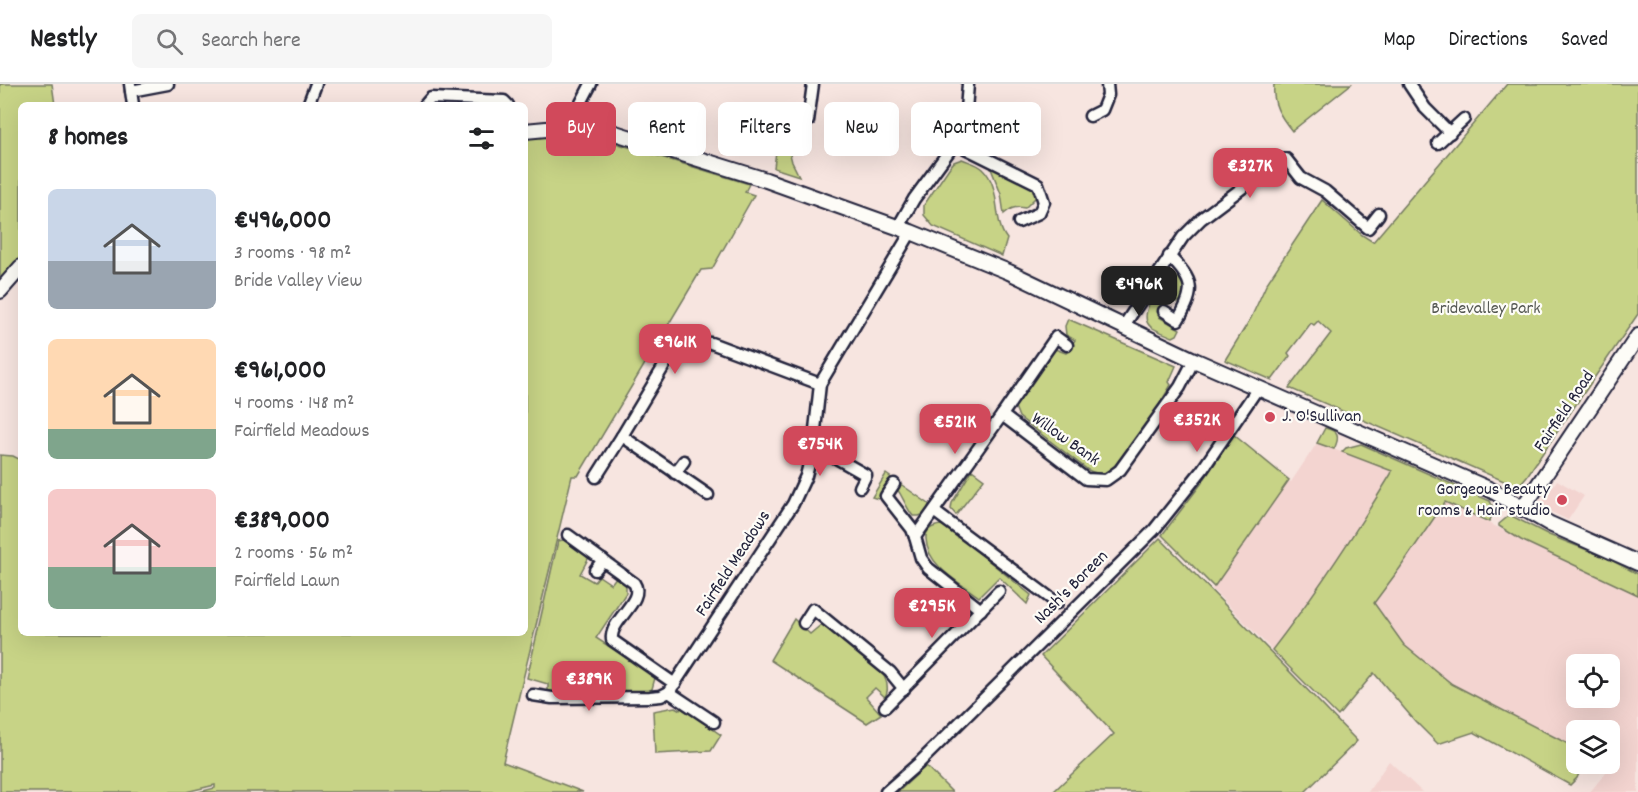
<!DOCTYPE html>
<html lang="en">
<head>
<meta charset="utf-8">
<style>
  :root { --surface:#fff; --page:#f6f6f6; --text:#202124; --muted:#757577; --line:#e0e0e0; --accent:#d1495b }
  body { margin:0; font-family:Dekko,sans-serif; background:var(--page); color:var(--text); height:100vh; display:flex; flex-direction:column; font-size:22px; white-space:nowrap }
  * { box-sizing:border-box; margin:0 }
  p { font-size:20px; color:var(--muted) }
  .icon { flex:none; width:33px; height:33px; fill:none; stroke:currentColor; stroke-width:2; stroke-linecap:round; stroke-linejoin:round }
  .map { position:relative; flex:1; overflow:hidden }
  .sheet { position:absolute; left:18px; top:18px; width:510px; height:534px; display:flex; flex-direction:column; background:var(--surface); border-radius:9px; box-shadow:0 6px 24px #0002 }
  .sheet>* { flex:none }
  .hud { position:absolute; left:546px; top:18px; width:570px; height:54px; display:flex; gap:12px }
  .fabs { position:absolute; left:1566px; top:570px; display:grid; gap:12px }
  .fabs a { display:grid; place-items:center; width:54px; height:54px; border-radius:9px; background:var(--surface); box-shadow:0 6px 24px #0002; font-size:30px }
  .price { position:absolute; translate:-50% -51px; padding:0 14px; border-radius:12px; background:var(--accent); color:#fff; font-size:20px; line-height:39px; filter:drop-shadow(0 2px 3px #0008) }
  .price::after { content:''; position:absolute; left:50%; top:36px; width:18px; height:14px; margin-left:-9px; background:inherit; clip-path:polygon(0 0,100% 0,50% 100%) }
  .price.selected { background:#222; color:#fff }
  ul { padding:0; list-style:none }
  li { display:flex; align-items:center; gap:18px; height:150px; padding:0 30px }
  li span { display:grid; place-items:center; flex:none; width:168px; height:120px; border-radius:9px; color:#555 }
  li>.icon { margin-inline-start:auto }
  span .icon { width:72px; height:72px; fill:#fffc; stroke-width:1 }
  li b { font-size:26px }
  h2 { display:flex; justify-content:space-between; align-items:center; height:72px; padding:0 30px; font-size:26px }
  .tag { padding:0 21px; border-radius:9px; background:var(--surface); box-shadow:0 6px 24px #0002; font-size:21px; line-height:54px }
  .tag.selected { background:var(--accent); color:#fff }
  header { display:flex; align-items:center; gap:36px; box-sizing:border-box; height:84px; padding:0 30px; background:var(--surface); border-bottom:2px solid var(--line) }
  header strong { font-size:28px }
  nav { display:flex; gap:33px; margin-inline-start:auto; font-size:21px }
  .search { width:420px; height:54px; background:var(--page); display:flex; align-items:center; gap:15px; box-sizing:border-box; padding:0 21px; border-radius:9px; color:var(--muted); font-size:22px }
  .map>svg:first-child { display:block }
  .built { fill:#f3d4d0; fill-rule:evenodd }
  .green { fill:#c7d386; stroke:#747a60; stroke-width:1.5 }
  .lines { fill:none; stroke-linecap:round; stroke-linejoin:round }
  .minor-casing { stroke:#22223b; stroke-width:15 }
  .tertiary-casing { stroke:#22223b; stroke-width:18 }
  .minor { stroke:#fdfcf7; stroke-width:10 }
  .tertiary { stroke:#fdfcf7; stroke-width:14 }
  .poi-dot { fill:#d1495b; stroke:#fdfcf7; stroke-width:2 }
  .labels { text-anchor:middle; dominant-baseline:central; stroke-width:4.5; stroke-linejoin:round; paint-order:stroke }
  .park-label { font-size:18px; fill:#545752; stroke:#fdfcf7 }
  .street-label { font-size:18px; fill:#22223b; stroke:#fdfcf7 }
  .poi-label { font-size:18px; fill:#22223b; stroke:#fdfcf7; text-anchor:start }
</style>
</head>
<body>
<header>
<strong>Nestly</strong>
<div class="search"><svg class="icon" aria-label="search" viewBox="0 0 24 24"><circle cx="10" cy="10" r="6"/><path d="M15 15l6 6"/></svg>Search here</div>
<nav><a>Map</a><a>Directions</a><a>Saved</a></nav>
</header>
<div class="map">
<svg width="1638" height="708" viewBox="0 0 1638 708">
  <rect width="100%" height="100%" fill="#f7e5e0"/>
  <filter id="ink" filterUnits="userSpaceOnUse"><feTurbulence type="fractalNoise" baseFrequency=".0167" numOctaves="2"/><feDisplacementMap in="SourceGraphic" scale="12" xChannelSelector="R" yChannelSelector="G"/><feConvolveMatrix kernelMatrix="1 2 1 2 8 2 1 2 1" color-interpolation-filters="sRGB"/></filter>
  <g filter="url(#ink)">
    <g class="built">
      <polygon points="1317,359 1392,387 1347,463 1312,514 1272,566 1212,505 1288,397 1291,398"/>
      <polygon points="1557,396 1584,412 1568,436 1543,424 1544,416"/>
      <path d="M 1445,418 L 1638,511 L 1638,708 L 1590,708 L 1611,682 L 1607,680 L 1610,680 L 1610,646 L 1576,646 L 1576,664 L 1452,600 L 1404,561 L 1374,518 L 1400,484 ZM 1576,580 L 1610,580 L 1610,614 L 1576,614 Z"/>
      <polygon points="1389,677 1422,708 1368,708"/>
    </g>
    <g class="green">
      <polygon points="0,0 52,0 55,21 21,21 21,172 0,196"/>
      <path d="M 1274,0 L 1351,0 L 1292,47 C 1280,32 1272,20 1274,0 Z"/>
      <polygon points="1507,0 1638,0 1638,230 1527,392 1521,399 1513,401 1289,304 1331,249 1318,237 1314,241 1311,239 1288,269 1290,272 1272,296 1225,276 1251,234 1267,199 1322,116 1362,151 1373,158"/>
      <path d="M 561,51 C 581,62 587,63 609,57 L 749,100 L 745,108 L 754,111 L 712,185 L 701,186 L 578,392 L 572,392 L 503,678 L 583,708 L 199,708 L 215,704 L 215,701 L 186,708 L 0,708 L 0,371 L 13,372 L 21,376 L 21,549 L 525,549 L 525,53 Z"/>
      <polygon points="777,58 781,63 789,66 792,78 799,92 774,84"/>
      <path d="M 962,75 C 969,78 978,80 983,85 C 1002,104 992,136 1007,155 L 1002,172 L 933,142 L 924,131 L 924,121 L 949,84 L 954,78 Z"/>
      <path d="M 990,82 L 1033,104 L 1036,113 L 1025,124 C 1015,122 1011,124 1004,130 L 1001,110 Z"/>
      <path d="M 1170,190 L 1179,194 L 1185,204 L 1182,216 L 1178,218 L 1168,217 L 1159,233 L 1180,245 L 1177,251 L 1173,253 C 1166,250 1157,247 1151,243 C 1136,232 1160,199 1170,190 Z"/>
      <path d="M 1068,235 L 1176,282 L 1169,298 L 1171,301 L 1155,328 L 1113,384 C 1104,391 1098,391 1088,386 L 1019,333 L 1015,323 L 1052,268 L 1055,265 L 1066,269 L 1075,256 L 1066,251 L 1065,242 Z"/>
      <path d="M 1325,344 C 1339,347 1340,353 1334,365 L 1317,359 Z"/>
      <polygon points="1234,351 1289,396 1214,503 1162,451 1201,400"/>
      <path d="M 1361,360 L 1490,417 C 1495,425 1493,430 1489,438 L 1445,418 L 1400,484 L 1374,519 L 1404,561 L 1452,600 L 1576,664 L 1576,680 L 1583,680 L 1577,694 L 1570,701 L 1474,648 L 1438,660 L 1415,637 L 1374,589 L 1338,632 L 1272,566 C 1316,509 1354,451 1391,390 L 1392,387 L 1342,368 L 1346,364 Z"/>
      <polygon points="972,386 984,395 956,431 951,425 952,419"/>
      <path d="M 886,390 L 929,420 L 927,429 L 919,432 L 913,432 C 904,421 902,408 892,399 L 878,415 L 872,413 Z"/>
      <polygon points="1510,431 1549,451 1605,473 1638,490 1638,511 1521,456 1499,442 1499,440"/>
      <path d="M 941,441 L 948,444 L 1031,511 L 1027,520 L 999,493 L 979,513 C 959,498 927,482 926,455 C 925,445 933,442 941,441 Z"/>
      <polygon points="1160,454 1357,657 1305,708 1053,708 1114,650 1041,572"/>
      <polygon points="563,456 568,457 589,473 580,490 594,498 599,492 611,500 617,492 626,499 626,509 596,554 650,589 655,594 652,605 647,608 596,607 595,598 567,596 566,608 548,608 548,600 527,594 558,457"/>
      <path d="M 794,535 L 810,550 L 822,540 C 840,554 900,586 885,613 L 875,604 L 866,613 L 881,630 L 867,639 L 770,576 Z"/>
      <polygon points="675,623 680,626 681,623 721,651 711,667 655,670 653,627"/>
      <polygon points="926,682 952,708 898,708"/>
    </g>
    <g class="lines">
      <defs>
        <g id="minor">
          <polyline points="130,0 133,21"/>
          <polyline points="1409,0 1425,24 1450,49"/>
          <polyline points="131,7 168,0"/>
          <polyline points="308,21 316,0"/>
          <polyline points="425,21 431,14 504,17 508,21"/>
          <polyline points="1090,32 1102,26 1108,11 1107,0"/>
          <polyline points="578,42 581,19 591,0"/>
          <polyline points="792,50 808,37 813,0"/>
          <polyline points="955,59 1038,100 1044,118 1039,129 1019,138"/>
          <polyline points="1438,59 1464,35"/>
          <polyline points="898,143 914,115 955,59 962,44 966,26 968,0"/>
          <path d="M 1164,227 L 1178,236 C 1196,206 1194,197 1169,172"/>
          <polyline points="1123,243 1183,153 1201,135 1278,77 1286,75 1301,94 1325,107 1368,144 1379,130"/>
          <polyline points="1067,261 1056,253 1002,331 1086,395 1106,396 1120,386 1180,303 1194,276"/>
          <polyline points="813,364 829,370 866,391 860,403"/>
          <polyline points="675,389 684,377"/>
          <polyline points="596,393 622,352"/>
          <polyline points="894,400 886,412 912,445 915,453"/>
          <polyline points="708,411 622,352 676,262 683,258 690,258 711,259 820,300"/>
          <polyline points="935,428 1057,519"/>
          <path d="M 568,451 L 634,499 C 646,517 609,536 612,556 L 675,600"/>
          <polyline points="595,486 603,476"/>
          <polyline points="981,526 928,484 921,474 915,453 1002,331"/>
          <polyline points="804,539 813,525 890,588 904,605"/>
          <polyline points="669,608 793,420 806,392 813,364 820,300 911,148"/>
          <polyline points="533,611 552,614 650,613 661,612 669,608 714,638"/>
          <polyline points="885,623 999,507"/>
          <polyline points="886,708 919,679 1154,446 1202,386 1258,304"/>
        </g>
        <g id="tertiary">
          <polyline points="525,47 578,42 612,48 766,96 911,148 1009,188 1194,276 1491,406 1550,440 1638,479"/>
          <polyline points="0,207 21,183"/>
          <polyline points="1522,425 1638,252"/>
        </g>
      </defs>
      <use href="#minor" class="minor-casing"/>
      <use href="#tertiary" class="tertiary-casing"/>
      <use href="#minor" class="minor"/>
      <use href="#tertiary" class="tertiary"/>
    </g>
  </g>
  <g class="poi-dot">
    <circle cx="1270" cy="333" r="6"/>
    <circle cx="1562" cy="416" r="6"/>
  </g>
  <g class="labels">
    <g class="park-label">
      <text x="1486" y="225">Bridevalley Park</text>
    </g>
    <g class="street-label">
      <text transform="translate(1565 328) rotate(-56)">Fairfield Road</text>
      <text transform="translate(1065 356) rotate(35)">Willow Bank</text>
      <text transform="translate(734 480) rotate(-57)">Fairfield Meadows</text>
      <text transform="translate(1072 504) rotate(-45)">Nash's Boreen</text>
    </g>
    <g class="poi-label">
      <text x="1282" y="333">J. O'Sullivan</text>
      <text x="1550" y="406" text-anchor="end">Gorgeous Beauty<tspan x="1550" dy="21">rooms &amp; Hair studio</tspan></text>
    </g>
  </g>
</svg>
<div class="fabs">
<a><svg class="icon" aria-label="locate" viewBox="0 0 24 24"><circle cx="12" cy="12" r="6"/><path d="M12 2v4M12 18v4M2 12h4M18 12h4"/></svg></a>
<a><svg class="icon" aria-label="layers" viewBox="0 0 24 24"><path d="M12 4l9 5-9 5-9-5zM3 14l9 5 9-5"/></svg></a>
</div>
<b class="price" style="left:1250px;top:115px">€327K</b>
<b class="price selected" style="left:1139px;top:233px">€496K</b>
<b class="price" style="left:675px;top:291px">€961K</b>
<b class="price" style="left:1197px;top:369px">€352K</b>
<b class="price" style="left:955px;top:371px">€521K</b>
<b class="price" style="left:820px;top:393px">€754K</b>
<b class="price" style="left:932px;top:555px">€295K</b>
<b class="price" style="left:589px;top:628px">€389K</b>
<div class="hud">
<a class="tag selected">Buy</a>
<a class="tag">Rent</a>
<a class="tag">Filters</a>
<a class="tag">New</a>
<a class="tag">Apartment</a>
</div>
<section class="sheet">
<h2>8 homes<svg class="icon" aria-label="filters" viewBox="0 0 24 24"><path d="M4 7h16M4 17h16"/><circle cx="9" cy="7" r="2"/><circle cx="15" cy="17" r="2"/></svg></h2>
<ul>
<li><span style="background:linear-gradient(#c9d6e8 60%,#9aa5b1 0)"><svg class="icon" aria-label="home" viewBox="0 0 24 24"><path d="M3 11l9-7 9 7M6 9v11h12V9"/></svg></span><div><b>€496,000</b><p>3 rooms · 98 m²</p><p>Bride Valley View</p></div></li>
<li><span style="background:linear-gradient(#ffd9b3 75%,#7fa58c 0)"><svg class="icon" aria-label="home" viewBox="0 0 24 24"><path d="M3 11l9-7 9 7M6 9v11h12V9"/></svg></span><div><b>€961,000</b><p>4 rooms · 148 m²</p><p>Fairfield Meadows</p></div></li>
<li><span style="background:linear-gradient(#f6c9c9 65%,#7fa58c 0)"><svg class="icon" aria-label="home" viewBox="0 0 24 24"><path d="M3 11l9-7 9 7M6 9v11h12V9"/></svg></span><div><b>€389,000</b><p>2 rooms · 56 m²</p><p>Fairfield Lawn</p></div></li>
</ul>
</section>
</div>
</body>
</html>
